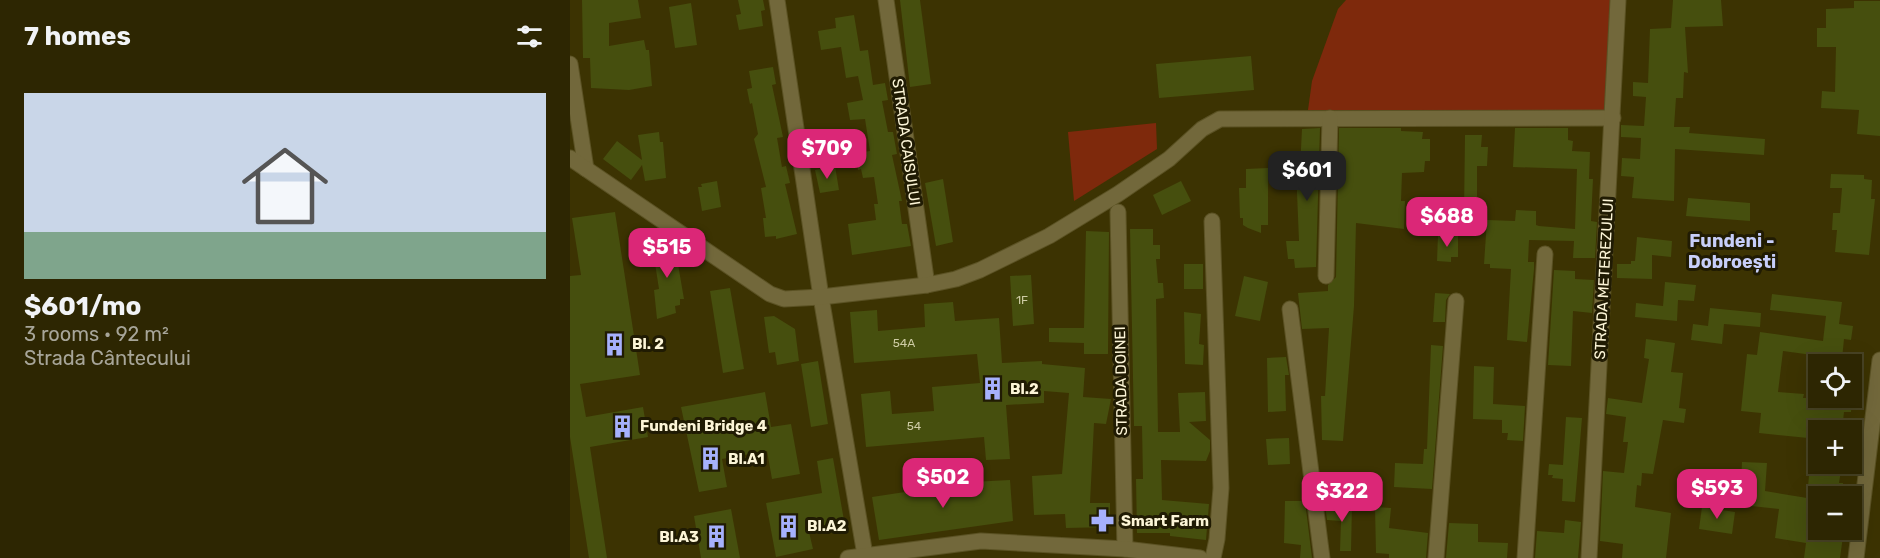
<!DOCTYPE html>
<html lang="en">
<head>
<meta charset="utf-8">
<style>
  :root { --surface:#2d2602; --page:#352e0c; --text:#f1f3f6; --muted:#a7a599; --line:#484324; --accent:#db2777 }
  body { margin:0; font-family:Rubik,sans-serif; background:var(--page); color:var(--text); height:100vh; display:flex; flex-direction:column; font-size:22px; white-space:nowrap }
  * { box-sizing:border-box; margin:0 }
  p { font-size:20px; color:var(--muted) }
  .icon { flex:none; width:33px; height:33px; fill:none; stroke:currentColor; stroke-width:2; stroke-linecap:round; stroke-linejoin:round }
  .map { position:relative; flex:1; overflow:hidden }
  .panel { display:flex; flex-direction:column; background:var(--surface); width:570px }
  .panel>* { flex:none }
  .fabs { position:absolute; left:1238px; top:354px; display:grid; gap:12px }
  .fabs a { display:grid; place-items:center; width:54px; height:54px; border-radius:0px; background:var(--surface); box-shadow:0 6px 24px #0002,0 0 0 2px var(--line); font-size:30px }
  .price { position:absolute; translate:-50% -51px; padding:0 14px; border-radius:12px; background:var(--accent); color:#fff; font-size:20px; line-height:39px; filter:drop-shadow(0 2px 3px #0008) }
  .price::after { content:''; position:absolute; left:50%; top:36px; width:18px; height:14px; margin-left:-9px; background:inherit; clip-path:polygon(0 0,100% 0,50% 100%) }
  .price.on { background:#222; color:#fff }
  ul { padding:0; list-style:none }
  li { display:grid; align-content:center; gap:12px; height:318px; padding:0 24px }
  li+li { border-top:2px solid var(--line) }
  li span { display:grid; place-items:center; height:186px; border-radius:0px; color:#555 }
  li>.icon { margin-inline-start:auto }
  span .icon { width:108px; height:108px; fill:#fffc; stroke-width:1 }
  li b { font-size:26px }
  h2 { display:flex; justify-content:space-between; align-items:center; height:72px; padding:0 24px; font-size:26px }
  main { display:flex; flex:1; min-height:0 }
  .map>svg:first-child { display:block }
  .green { fill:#7e290c }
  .building { fill:#464f0e }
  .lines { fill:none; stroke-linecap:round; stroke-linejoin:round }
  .minor-casing { stroke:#5b5224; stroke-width:17 }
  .minor { stroke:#72683b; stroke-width:15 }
  .labels { text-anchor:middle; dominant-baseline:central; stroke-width:6; stroke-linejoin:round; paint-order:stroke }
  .number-label { font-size:12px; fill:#cecca5 }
  .street-label { font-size:15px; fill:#fcf5d7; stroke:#201b03 }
  .poi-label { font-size:15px; font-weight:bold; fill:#fcf5d7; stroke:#201b03; text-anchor:start }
  .quarter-label { font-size:18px; font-weight:bold; fill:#c7cef9; stroke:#201b03 }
</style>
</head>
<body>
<main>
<section class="panel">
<h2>7 homes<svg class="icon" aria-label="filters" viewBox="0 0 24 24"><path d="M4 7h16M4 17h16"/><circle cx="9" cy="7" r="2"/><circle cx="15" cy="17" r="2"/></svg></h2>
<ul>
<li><span style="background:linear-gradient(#c9d6e8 75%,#7fa58c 0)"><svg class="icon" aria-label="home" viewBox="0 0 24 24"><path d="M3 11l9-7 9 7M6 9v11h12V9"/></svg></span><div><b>$601/mo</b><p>3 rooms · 92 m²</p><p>Strada Cântecului</p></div></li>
</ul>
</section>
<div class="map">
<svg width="1310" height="558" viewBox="0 0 1310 558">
  <rect width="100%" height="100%" fill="#3c3302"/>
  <g class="green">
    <polygon points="776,0 1042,0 1037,110 738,110 742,81 768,9"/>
    <polygon points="586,123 587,149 504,201 498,132"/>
  </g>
  <g class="building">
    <polygon points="12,0 68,0 71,18 39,23 39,46 74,40 76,50 79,50 82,86 59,90 21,88 20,58 13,58"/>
    <polygon points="168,0 193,0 195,10 191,11 193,26 169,30 166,15 171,14"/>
    <polygon points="330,0 350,0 361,84 340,87"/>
    <polygon points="1103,0 1151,0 1153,26 1115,27 1118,73 1114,72 1113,98 1106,98 1104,127 1120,127 1119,133 1195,139 1194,155 1105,149 1104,201 1062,198 1064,177 1051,176 1052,158 1070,159 1071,138 1051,137 1051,125 1074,126 1076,97 1063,96 1063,82 1078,83 1080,29 1101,28"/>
    <polygon points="1284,1 1310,1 1310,136 1287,134 1289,110 1251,108 1252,91 1265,92 1266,47 1247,47 1247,28 1256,28 1256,9 1284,8"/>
    <polygon points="121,3 127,45 105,48 99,7"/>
    <polygon points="284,15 290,51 298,50 303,85 315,83 318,100 312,101 318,132 323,132 327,154 322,155 332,201 329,201 332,224 337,224 341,246 282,255 278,224 306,220 304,204 308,204 304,177 293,178 291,169 288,170 286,153 300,151 295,119 280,120 277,103 293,100 288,76 276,78 271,47 251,50 248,31 266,28 265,18"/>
    <polygon points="681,56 684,90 589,98 586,64"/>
    <polygon points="203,67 206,84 202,85 213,137 207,138 212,167 216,166 220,183 215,184 227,234 206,239 206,236 195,237 193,218 196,218 191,188 196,187 184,139 188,134 182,103 180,104 177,89 182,88 179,71"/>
    <polygon points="750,128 746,267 725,268 724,259 718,259 716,241 729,241 726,168 730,168 732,129"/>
    <polygon points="769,128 831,128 831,131 853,132 852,139 860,139 860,161 855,161 854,172 832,173 831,201 835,201 834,229 786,223 784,306 773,441 752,440 751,396 755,396 759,328 732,329 728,293 758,291 758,285 766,277"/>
    <polygon points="945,128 998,128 998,140 1003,141 1002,151 1020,152 1019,179 1023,179 1021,221 1027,222 1025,258 1003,258 1004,241 959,240 958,262 964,262 964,269 957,342 937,340 941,269 920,268 920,264 914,264 917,220 945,221 946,210 966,211 966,225 969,226 1005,229 1007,169 943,167"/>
    <polygon points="89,132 90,142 93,142 96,178 75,181 72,165 61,180 33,159 47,141 72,160 68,135"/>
    <polygon points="895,135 912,135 911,147 918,147 917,166 907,166 907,213 894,213"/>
    <polygon points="265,166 269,190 250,193 245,170"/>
    <polygon points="698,168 698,225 691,225 691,233 678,228 673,225 673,218 670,218 669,188 676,188 676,169"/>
    <polygon points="1261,174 1294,175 1294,179 1302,180 1301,199 1305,199 1299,255 1265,252 1267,230 1262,230 1263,213 1270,213 1272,188 1260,188"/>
    <polygon points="373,179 383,242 366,246 355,183"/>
    <polygon points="147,181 151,207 132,211 128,187 132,187 131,184"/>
    <polygon points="611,181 621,201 592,215 583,195"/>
    <polygon points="1118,198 1180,203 1180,221 1116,216"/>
    <polygon points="45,212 70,375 10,384 16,417 73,407 78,437 20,447 37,558 19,558 0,437 0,276 11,275 2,218"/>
    <polygon points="560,229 583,229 583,245 590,245 590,259 586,259 588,283 593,283 594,298 586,299 588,432 610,432 608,393 635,392 636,421 619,422 640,440 640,451 636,461 591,460 592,500 639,504 636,540 600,536 600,533 567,533 566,479 573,479 572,426 564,426"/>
    <polygon points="516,231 539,232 538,354 514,354 514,343 479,342 479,328 514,328"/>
    <polygon points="868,235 888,236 888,257 881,257 881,262 867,261"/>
    <polygon points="1067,237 1102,241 1101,257 1082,255 1082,279 1047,278 1047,264 1061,264 1061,261 1065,261"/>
    <polygon points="104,241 114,299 110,299 110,305 105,306 106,313 87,319 84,290 89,289 82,244"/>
    <rect x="614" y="264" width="19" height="25"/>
    <polygon points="984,270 1005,271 1005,279 1024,280 1022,313 1003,311 1001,366 978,365"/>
    <polygon points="461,275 464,324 443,326 440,276"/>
    <polygon points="674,276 698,282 690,321 665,316"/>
    <polygon points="1095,282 1126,285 1124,301 1108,300 1107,321 1065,317 1066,303 1093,306"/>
    <polygon points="160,288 174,369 153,373 140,291"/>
    <polygon points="865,293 880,294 876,300 875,322 863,322"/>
    <polygon points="1202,294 1272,302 1269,324 1283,326 1281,340 1274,339 1272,359 1213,351 1208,392 1234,394 1233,398 1269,398 1269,400 1282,401 1281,412 1274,412 1272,430 1248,430 1248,439 1189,433 1191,413 1171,411 1177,354 1187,355 1190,332 1253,341 1256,316 1200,310"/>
    <polygon points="383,302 385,321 429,318 432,363 472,361 472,364 515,368 513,397 541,399 536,424 524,423 520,503 540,503 540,527 496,528 495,514 464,515 462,476 492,474 499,393 474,391 474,403 436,405 440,459 416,460 414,437 296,447 291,394 320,391 322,414 364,411 362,387 410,383 407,354 284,363 280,312 307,310 308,331 355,327 354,304"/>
    <polygon points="1140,308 1191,313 1190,327 1154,324 1152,344 1121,340 1123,324 1138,326"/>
    <polygon points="614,312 631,314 629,344 634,345 633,365 615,364"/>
    <polygon points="204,316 225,329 229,361 207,365 205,352 199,353 194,317"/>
    <polygon points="1076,339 1105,343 1101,372 1113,373 1109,408 1116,409 1114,423 1093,420 1083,474 1072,473 1071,486 1067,485 1065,507 1101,513 1096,558 1052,558 1053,544 1030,541 1033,471 1054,473 1058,442 1053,442 1056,417 1036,414 1038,398 1072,403 1079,359 1074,358"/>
    <polygon points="861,345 873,346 862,489 824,487 825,463 853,464 854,449 857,449"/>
    <polygon points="716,357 719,375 715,375 716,411 698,412 697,358"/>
    <polygon points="248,361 258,424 241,427 231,364"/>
    <polygon points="904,366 924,367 923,404 955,406 953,441 937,440 938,433 932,433 932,420 903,419"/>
    <polygon points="195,392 201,427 221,424 230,474 202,479 197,451 174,455 152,459 157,487 129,492 111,407"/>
    <polygon points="996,417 1012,418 1005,502 992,501 993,479 982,478 983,475 978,475 979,464 993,465"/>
    <polygon points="719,438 720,464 698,465 696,439"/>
    <polygon points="263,458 275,526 239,532 243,549 206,557 196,503 252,493 247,461"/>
    <polygon points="1172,462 1197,463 1195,491 1237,498 1240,464 1272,464 1269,483 1273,483 1272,496 1248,494 1248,530 1266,532 1266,535 1273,536 1270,558 1234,558 1236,543 1205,538 1209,509 1172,505 1174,483 1171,482"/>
    <polygon points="440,480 443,521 309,540 302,497 401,482"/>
    <polygon points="715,501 735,501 742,558 730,558 731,545 714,543"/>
    <polygon points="755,504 782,505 781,551 770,551 771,521 757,520"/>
    <polygon points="805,507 821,508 819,528 858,533 856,558 819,558 819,554 806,553"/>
    <polygon points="1132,507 1165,512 1162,534 1129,529"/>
    <polygon points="161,509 170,558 131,558 124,516"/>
    <polygon points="995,520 1011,522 1008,558 965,558 967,531 994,533"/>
    <polygon points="879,523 908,524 908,542 938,543 937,558 876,558"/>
  </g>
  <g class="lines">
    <defs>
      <g id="minor">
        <polyline points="207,0 251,297 295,555"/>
        <polyline points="316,0 357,285"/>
        <polyline points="0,64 16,169"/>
        <polyline points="0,158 200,294 214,299 251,297 357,285 386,279 410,270 479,236 548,194 599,159 632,129 650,119 1043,118"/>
        <polyline points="548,212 555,549"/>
        <polyline points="642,221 651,488 647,539 643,558"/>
        <polyline points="756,276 760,118"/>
        <polyline points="720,309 752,558"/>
        <polyline points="278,558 411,541 555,549 630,558"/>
        <polyline points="866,558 886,301"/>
        <polyline points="955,558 975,254"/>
        <polyline points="1019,558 1048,0"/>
        <polyline points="1286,558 1310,360"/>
      </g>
    </defs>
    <use href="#minor" class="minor-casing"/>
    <use href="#minor" class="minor"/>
  </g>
  <defs>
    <symbol id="building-bare" viewBox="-9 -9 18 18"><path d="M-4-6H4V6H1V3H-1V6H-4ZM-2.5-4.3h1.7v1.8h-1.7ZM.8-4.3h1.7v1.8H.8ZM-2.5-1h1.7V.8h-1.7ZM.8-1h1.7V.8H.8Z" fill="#a6b1fc" stroke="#201b03" stroke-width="2.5" paint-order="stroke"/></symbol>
    <symbol id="pharmacy-bare" viewBox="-9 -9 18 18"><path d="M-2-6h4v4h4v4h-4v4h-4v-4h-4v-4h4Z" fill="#a6b1fc" stroke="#201b03" stroke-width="2.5" paint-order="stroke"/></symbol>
  </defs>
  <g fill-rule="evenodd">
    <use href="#building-bare" x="28" y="328" width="33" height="33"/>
    <use href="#building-bare" x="406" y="372" width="33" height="33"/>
    <use href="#building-bare" x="36" y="410" width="33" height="33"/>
    <use href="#building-bare" x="124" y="442" width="33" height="33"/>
    <use href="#pharmacy-bare" x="516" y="504" width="33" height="33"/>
    <use href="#building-bare" x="202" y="510" width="33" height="33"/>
    <use href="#building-bare" x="130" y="520" width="33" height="33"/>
  </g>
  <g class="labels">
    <g class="number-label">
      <text x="452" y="300">1F</text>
      <text x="334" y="343">54A</text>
      <text x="344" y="426">54</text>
    </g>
    <g class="street-label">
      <text transform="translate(336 142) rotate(82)">STRADA CAISULUI</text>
      <text transform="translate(1034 279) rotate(-87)">STRADA METEREZULUI</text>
      <text transform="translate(551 381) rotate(-91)">STRADA DOINEI</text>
    </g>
    <g class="poi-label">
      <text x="62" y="344">Bl. 2</text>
      <text x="440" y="389">Bl.2</text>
      <text x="70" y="426">Fundeni Bridge 4</text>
      <text x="158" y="459">Bl.A1</text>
      <text x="551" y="521">Smart Farm</text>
      <text x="237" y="526">Bl.A2</text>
      <text x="129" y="537" text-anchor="end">Bl.A3</text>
    </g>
    <g class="quarter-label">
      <text x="1162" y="241">Fundeni -<tspan x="1162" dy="21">Dobroești</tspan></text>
    </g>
  </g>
</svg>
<div class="fabs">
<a><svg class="icon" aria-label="locate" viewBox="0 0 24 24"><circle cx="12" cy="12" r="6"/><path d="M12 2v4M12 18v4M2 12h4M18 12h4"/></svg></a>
<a>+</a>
<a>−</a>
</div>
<b class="price" style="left:257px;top:180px">$709</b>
<b class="price on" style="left:737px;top:202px">$601</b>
<b class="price" style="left:877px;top:248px">$688</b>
<b class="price" style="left:97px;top:279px">$515</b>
<b class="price" style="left:373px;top:509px">$502</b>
<b class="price" style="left:1147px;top:520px">$593</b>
<b class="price" style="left:772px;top:523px">$322</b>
</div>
</main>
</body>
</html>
